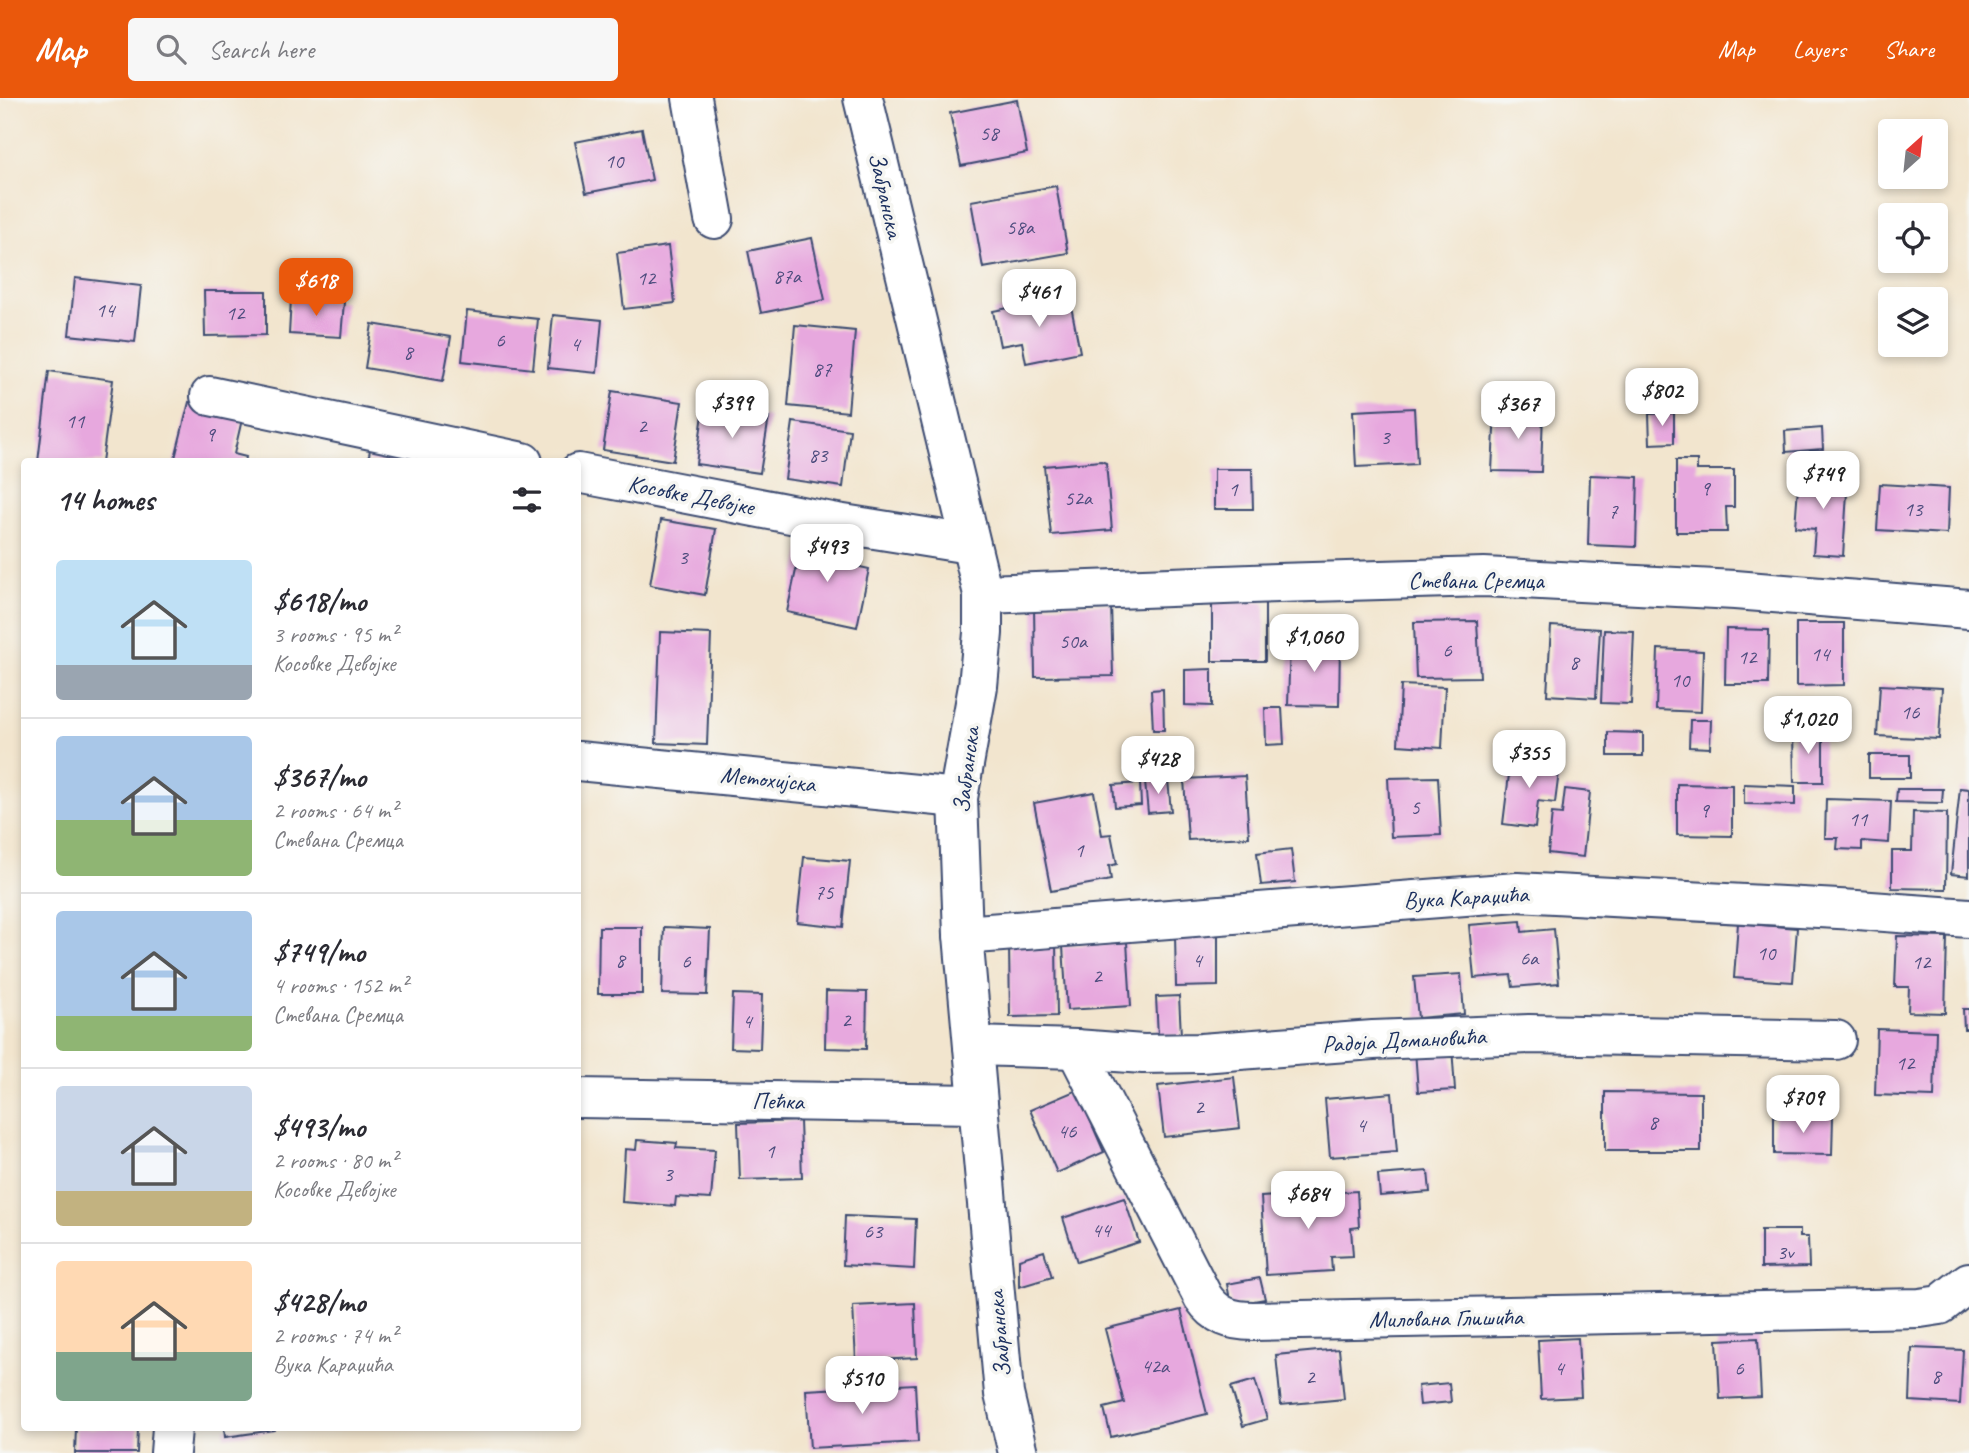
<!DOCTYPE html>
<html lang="en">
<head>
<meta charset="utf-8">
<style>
  :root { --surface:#fff; --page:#f7f7f7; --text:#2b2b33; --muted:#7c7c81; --line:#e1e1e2; --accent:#ea580c }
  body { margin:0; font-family:Caveat,sans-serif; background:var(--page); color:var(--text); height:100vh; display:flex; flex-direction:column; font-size:26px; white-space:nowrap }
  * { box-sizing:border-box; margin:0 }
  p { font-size:23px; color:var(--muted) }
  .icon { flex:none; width:38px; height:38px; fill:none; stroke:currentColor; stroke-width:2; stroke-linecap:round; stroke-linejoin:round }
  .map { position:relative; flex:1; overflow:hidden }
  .side { position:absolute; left:21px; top:360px; width:560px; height:973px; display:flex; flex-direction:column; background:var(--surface); border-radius:7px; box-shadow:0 4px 10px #0003 }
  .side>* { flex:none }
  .needle { width:46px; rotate:27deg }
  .buttons { position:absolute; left:1878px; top:21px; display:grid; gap:14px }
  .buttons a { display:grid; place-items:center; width:70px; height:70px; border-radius:7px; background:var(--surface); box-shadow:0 4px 10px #0003; font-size:35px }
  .price { position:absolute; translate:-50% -60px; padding:0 16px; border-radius:14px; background:#fff; color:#222; font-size:23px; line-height:46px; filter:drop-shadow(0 2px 4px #0008) }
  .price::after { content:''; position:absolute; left:50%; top:42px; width:21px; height:16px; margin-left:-10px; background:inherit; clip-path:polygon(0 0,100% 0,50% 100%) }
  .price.on { background:var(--accent); color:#fff }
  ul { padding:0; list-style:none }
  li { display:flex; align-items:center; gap:21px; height:175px; padding:0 35px }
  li+li { border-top:2px solid var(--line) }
  li span { display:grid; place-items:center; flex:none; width:196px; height:140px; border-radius:7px; color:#555 }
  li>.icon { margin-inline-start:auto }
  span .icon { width:84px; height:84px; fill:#fffc; stroke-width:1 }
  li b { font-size:30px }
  h2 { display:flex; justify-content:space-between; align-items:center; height:84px; padding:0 35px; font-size:30px }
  header { display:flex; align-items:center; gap:42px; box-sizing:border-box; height:98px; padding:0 35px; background:var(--accent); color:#fff }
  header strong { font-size:33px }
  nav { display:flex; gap:38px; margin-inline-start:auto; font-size:24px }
  .search { width:490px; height:63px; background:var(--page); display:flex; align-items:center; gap:18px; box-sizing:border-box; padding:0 24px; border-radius:7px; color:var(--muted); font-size:26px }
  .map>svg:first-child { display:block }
  .building { fill:#e7a8de }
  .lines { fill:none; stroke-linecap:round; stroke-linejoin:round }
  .minor-casing { stroke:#3b4a6f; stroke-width:42 }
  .minor { stroke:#fff; stroke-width:38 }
  .labels { text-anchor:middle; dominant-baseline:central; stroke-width:7; stroke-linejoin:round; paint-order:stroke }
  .number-label { font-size:21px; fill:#4e4d7e }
  .street-label { font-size:24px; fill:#1b2f5e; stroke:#f6f6f2 }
</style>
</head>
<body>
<header>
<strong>Map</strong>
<div class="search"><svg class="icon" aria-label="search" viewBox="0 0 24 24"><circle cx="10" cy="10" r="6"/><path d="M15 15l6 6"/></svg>Search here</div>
<nav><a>Map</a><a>Layers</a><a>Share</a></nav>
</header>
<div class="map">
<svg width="1969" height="1355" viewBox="0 0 1969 1355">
  <rect width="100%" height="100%" fill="#f6f6f2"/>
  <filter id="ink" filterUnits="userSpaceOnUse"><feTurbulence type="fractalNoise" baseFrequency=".0143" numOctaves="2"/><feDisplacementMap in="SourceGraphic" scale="14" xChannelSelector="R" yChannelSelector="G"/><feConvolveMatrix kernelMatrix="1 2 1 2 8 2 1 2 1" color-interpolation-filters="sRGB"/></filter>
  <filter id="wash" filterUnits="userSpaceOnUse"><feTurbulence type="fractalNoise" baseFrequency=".00686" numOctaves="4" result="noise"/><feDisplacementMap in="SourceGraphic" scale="28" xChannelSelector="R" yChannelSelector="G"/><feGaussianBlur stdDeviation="1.57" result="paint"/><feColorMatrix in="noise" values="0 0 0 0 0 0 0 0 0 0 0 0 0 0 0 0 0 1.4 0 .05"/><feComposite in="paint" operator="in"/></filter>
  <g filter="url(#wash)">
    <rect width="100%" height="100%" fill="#f2e5ce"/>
    <g id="blocks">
      <g class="building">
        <polygon points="1017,2 1027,55 961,68 950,15"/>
        <polygon points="642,31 652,82 586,95 575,44"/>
        <polygon points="1056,88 1068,155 983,170 971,103"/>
        <polygon points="812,140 825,202 761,215 748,153"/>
        <polygon points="668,148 675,205 624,211 617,155"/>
        <polygon points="75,180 141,188 135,244 69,237"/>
        <polygon points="204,193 266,193 266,237 205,238"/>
        <polygon points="1069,198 1080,254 1026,265 1022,244 1000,248 993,213"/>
        <polygon points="291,201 344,204 341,239 289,236"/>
        <polygon points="467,213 538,221 533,271 462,263"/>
        <polygon points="553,217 602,222 597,275 548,270"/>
        <polygon points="372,226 451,239 443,283 365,270"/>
        <polygon points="795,227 855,233 848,314 788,308"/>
        <polygon points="49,273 113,282 102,364 38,364"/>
        <polygon points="612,293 682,304 673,363 603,352"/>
        <polygon points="189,304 243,317 234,356 246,359 245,364 174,364"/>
        <polygon points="704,309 769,319 760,375 696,366"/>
        <polygon points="1414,310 1417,366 1356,369 1353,313"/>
        <polygon points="1495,311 1543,313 1541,374 1492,373"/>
        <polygon points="1674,315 1674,345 1650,346 1649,316"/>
        <polygon points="793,324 850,332 843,389 785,381"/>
        <polygon points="1822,330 1823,351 1786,354 1785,333"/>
        <polygon points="370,351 410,357 409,364 368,364"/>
        <polygon points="1676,362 1697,362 1697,372 1734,372 1734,409 1726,409 1727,434 1676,434"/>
        <polygon points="1101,363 1106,365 1112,432 1051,437 1044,368"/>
        <polygon points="1214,371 1252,371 1253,411 1214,411"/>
        <polygon points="1799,375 1848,379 1843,458 1813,456 1815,431 1795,429"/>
        <polygon points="1590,377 1638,379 1636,449 1588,447"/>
        <polygon points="1880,386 1949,390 1947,436 1877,432"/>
        <polygon points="661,422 716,431 705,497 650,487"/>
        <polygon points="804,435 838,443 834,463 869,471 857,529 787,514"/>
        <rect x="1212" y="504" width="53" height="59"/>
        <polygon points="1111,506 1113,578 1035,579 1034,507"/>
        <polygon points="1477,523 1480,579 1416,580 1414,524"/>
        <polygon points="1796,525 1844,525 1844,587 1796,588"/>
        <polygon points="1551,528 1600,531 1596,600 1547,597"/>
        <polygon points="1726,531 1769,532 1768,586 1725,586"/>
        <polygon points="1604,532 1634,533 1631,606 1601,605"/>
        <polygon points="660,534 711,536 707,647 656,645"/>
        <polygon points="1290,543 1340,544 1339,608 1288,607"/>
        <polygon points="1658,551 1703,553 1701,614 1656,612"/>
        <polygon points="1212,571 1212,608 1185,607 1185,572"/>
        <polygon points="1401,587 1445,589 1442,650 1398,647"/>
        <polygon points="1880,587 1942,590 1939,641 1877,638"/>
        <polygon points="1163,591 1164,632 1153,632 1151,592"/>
        <polygon points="1265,610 1282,610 1284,646 1266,647"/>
        <polygon points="1690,622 1711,622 1710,650 1689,649"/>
        <polygon points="1793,633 1823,633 1823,684 1794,684"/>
        <polygon points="1608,634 1643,635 1643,658 1608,658"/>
        <rect x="1869" y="657" width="41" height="23"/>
        <polygon points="1511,660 1560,666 1555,705 1538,703 1535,730 1503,726"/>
        <polygon points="1245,678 1249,739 1188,742 1184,681"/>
        <polygon points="1438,679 1441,737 1391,739 1388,680"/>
        <polygon points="1168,682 1171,713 1148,715 1145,684"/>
        <polygon points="1140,685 1141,707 1115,709 1113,687"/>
        <polygon points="1677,686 1732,687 1732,738 1677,737"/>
        <polygon points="1744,686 1795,688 1795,707 1744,706"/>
        <polygon points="1960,690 1969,691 1969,778 1951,776"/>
        <polygon points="1565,691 1590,694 1583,759 1548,755 1552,715 1562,716"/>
        <polygon points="1897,691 1943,691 1942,705 1896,704"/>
        <polygon points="1094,694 1102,737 1111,736 1117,766 1109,768 1111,782 1051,793 1034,705"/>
        <polygon points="1826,701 1891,703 1889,745 1862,743 1862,752 1837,751 1838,740 1825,740"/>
        <polygon points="1913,714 1947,715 1946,791 1892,790 1892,753 1912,753"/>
        <polygon points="1291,751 1295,784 1261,787 1257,755"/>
        <polygon points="804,759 850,763 843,829 797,824"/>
        <polygon points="1521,823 1522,834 1554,831 1559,885 1513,889 1511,877 1474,880 1469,827"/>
        <polygon points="1738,825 1797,830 1793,884 1734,880"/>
        <polygon points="599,829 642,829 642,896 598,896"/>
        <polygon points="664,829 710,831 707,897 662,896"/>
        <polygon points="1175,835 1218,835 1218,888 1176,889"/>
        <polygon points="1897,838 1947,839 1945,915 1908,914 1909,889 1895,889"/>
        <polygon points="1056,844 1057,918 1010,919 1009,845"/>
        <polygon points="1127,844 1131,908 1067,912 1063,848"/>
        <polygon points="1461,876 1464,916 1418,920 1414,879"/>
        <polygon points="826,893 867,894 866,951 825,950"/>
        <polygon points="733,896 762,897 760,951 731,950"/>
        <polygon points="1179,898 1181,937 1158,938 1156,899"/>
        <polygon points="1963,911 1969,911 1969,931 1964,931"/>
        <polygon points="1877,931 1936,933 1934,999 1875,997"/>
        <polygon points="1452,949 1455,992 1418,994 1415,952"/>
        <polygon points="1234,979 1240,1030 1164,1039 1158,988"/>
        <polygon points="1077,992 1104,1054 1057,1075 1030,1012"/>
        <polygon points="1605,994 1701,995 1701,1053 1605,1053"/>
        <polygon points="1392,995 1397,1054 1330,1059 1325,1001"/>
        <polygon points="1774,1018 1833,1019 1832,1057 1774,1056"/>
        <polygon points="800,1023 802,1080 740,1082 738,1025"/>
        <polygon points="637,1042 677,1045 676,1050 715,1052 711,1101 676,1099 675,1108 622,1104 625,1051 636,1052"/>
        <polygon points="1428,1073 1430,1094 1380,1098 1378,1077"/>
        <polygon points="1357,1093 1359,1129 1351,1130 1353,1158 1331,1159 1332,1173 1266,1177 1261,1099"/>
        <polygon points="1124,1100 1139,1144 1077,1164 1063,1120"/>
        <polygon points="845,1118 916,1121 914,1171 843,1167"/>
        <polygon points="1761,1132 1800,1132 1800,1139 1808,1139 1809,1169 1761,1170"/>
        <polygon points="1044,1153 1052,1179 1019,1189 1019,1161"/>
        <polygon points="1260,1180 1265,1201 1231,1207 1227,1186"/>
        <polygon points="915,1205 917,1260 856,1263 853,1208"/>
        <polygon points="1181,1212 1207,1316 1111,1339 1104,1310 1124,1305 1105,1231"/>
        <polygon points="1578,1240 1581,1299 1541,1301 1538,1242"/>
        <polygon points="1758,1240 1761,1299 1720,1301 1717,1242"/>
        <polygon points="1912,1250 1963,1252 1960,1306 1910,1303"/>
        <polygon points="1339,1251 1344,1301 1281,1307 1276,1257"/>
        <polygon points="1255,1282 1267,1321 1243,1328 1231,1289"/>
        <polygon points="1449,1285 1451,1304 1420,1307 1418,1288"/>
        <polygon points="915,1286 918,1344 810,1350 806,1292"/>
        <polygon points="76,1330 138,1330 137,1355 75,1355"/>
        <polygon points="224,1330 275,1330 275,1332 225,1339"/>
      </g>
    </g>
  </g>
  <g filter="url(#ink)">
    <use href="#blocks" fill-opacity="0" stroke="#3b4a6f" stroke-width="2"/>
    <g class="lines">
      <defs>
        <g id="minor">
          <polyline points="692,0 714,121"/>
          <polyline points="863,0 983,496 983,535 978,588 958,700 963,837 1004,1296 1018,1355"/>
          <polyline points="210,298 523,364"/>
          <polyline points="578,375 837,425 969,446"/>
          <polyline points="983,496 1278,485 1484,479 1735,492 1969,511"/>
          <polyline points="578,663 958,700"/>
          <polyline points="963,837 1517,794 1857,812 1969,820"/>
          <polyline points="973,948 1076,951 1143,956 1201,955 1373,942 1529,936 1836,942"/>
          <path d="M 1076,951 L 1203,1199 C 1216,1218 1231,1223 1253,1223 L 1920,1210 L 1940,1207 L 1969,1184"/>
          <polyline points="578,1000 978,1006"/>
          <polyline points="170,1355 172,1330"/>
        </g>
      </defs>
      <use href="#minor" class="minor-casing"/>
      <use href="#minor" class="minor"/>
    </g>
  </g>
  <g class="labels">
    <g class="number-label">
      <text x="989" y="35">58</text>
      <text x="614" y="63">10</text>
      <text x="1020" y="129">58a</text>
      <text x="787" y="178">87a</text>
      <text x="646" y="180">12</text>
      <text x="105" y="212">14</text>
      <text x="235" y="215">12</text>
      <text x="500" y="242">6</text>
      <text x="575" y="246">4</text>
      <text x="408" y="254">8</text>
      <text x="822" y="271">87</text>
      <text x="75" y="323">11</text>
      <text x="642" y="328">2</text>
      <text x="210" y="336">9</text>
      <text x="1385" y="339">3</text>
      <text x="818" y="357">83</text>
      <text x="1705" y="390">9</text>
      <text x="1233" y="391">1</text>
      <text x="1078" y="400">52a</text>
      <text x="1913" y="411">13</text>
      <text x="1613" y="413">7</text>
      <text x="683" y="459">3</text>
      <text x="1073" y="543">50a</text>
      <text x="1447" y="552">6</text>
      <text x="1820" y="556">14</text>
      <text x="1747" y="559">12</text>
      <text x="1574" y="564">8</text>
      <text x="1680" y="582">10</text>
      <text x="1910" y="614">16</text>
      <text x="1415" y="709">5</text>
      <text x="1704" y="712">9</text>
      <text x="1858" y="721">11</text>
      <text x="1079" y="752">1</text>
      <text x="824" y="794">75</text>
      <text x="1766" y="855">10</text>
      <text x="1529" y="860">6a</text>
      <text x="620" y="862">8</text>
      <text x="1197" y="862">4</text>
      <text x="686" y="863">6</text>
      <text x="1921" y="864">12</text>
      <text x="1097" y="878">2</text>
      <text x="846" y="922">2</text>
      <text x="747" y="923">4</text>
      <text x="1905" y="965">12</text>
      <text x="1199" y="1009">2</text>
      <text x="1653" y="1024">8</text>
      <text x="1361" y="1027">4</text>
      <text x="1067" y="1033">46</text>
      <text x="770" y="1053">1</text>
      <text x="668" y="1076">3</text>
      <text x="1101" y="1132">44</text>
      <text x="873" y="1133">63</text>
      <text x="1785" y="1154">3v</text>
      <text x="1155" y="1268">42a</text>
      <text x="1559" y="1270">4</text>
      <text x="1739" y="1270">6</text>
      <text x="1936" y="1278">8</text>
      <text x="1310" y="1279">2</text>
    </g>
    <g class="street-label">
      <text transform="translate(886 97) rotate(77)">Забранска</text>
      <text transform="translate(691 397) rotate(11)">Косовке Девојке</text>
      <text x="1476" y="482">Стевана Сремца</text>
      <text transform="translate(966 672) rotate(-83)">Забранска</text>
      <text transform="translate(768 681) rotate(6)">Метохијска</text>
      <text transform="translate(1466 799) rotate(-3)">Вука Караџића</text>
      <text transform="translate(1404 942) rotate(-3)">Радоја Домановића</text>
      <text transform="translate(778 1003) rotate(1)">Пећка</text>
      <text transform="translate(1446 1220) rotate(-1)">Милована Глишића</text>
      <text transform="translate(999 1236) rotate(-95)">Забранска</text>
    </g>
  </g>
</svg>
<div class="buttons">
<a><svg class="needle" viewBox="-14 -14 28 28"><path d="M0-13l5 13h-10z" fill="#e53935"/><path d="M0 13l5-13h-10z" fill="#7c7c81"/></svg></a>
<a><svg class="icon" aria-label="locate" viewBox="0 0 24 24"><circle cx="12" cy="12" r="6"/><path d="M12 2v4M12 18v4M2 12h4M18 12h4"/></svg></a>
<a><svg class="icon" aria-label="layers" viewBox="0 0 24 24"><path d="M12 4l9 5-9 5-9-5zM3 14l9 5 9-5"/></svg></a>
</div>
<b class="price on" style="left:316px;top:220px">$618</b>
<b class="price" style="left:1039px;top:231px">$461</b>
<b class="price" style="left:1662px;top:330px">$802</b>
<b class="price" style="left:732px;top:342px">$399</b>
<b class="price" style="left:1518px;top:343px">$367</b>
<b class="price" style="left:1823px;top:413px">$749</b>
<b class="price" style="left:827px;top:486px">$493</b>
<b class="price" style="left:1314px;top:576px">$1,060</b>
<b class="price" style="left:1808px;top:658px">$1,020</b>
<b class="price" style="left:1529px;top:692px">$355</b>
<b class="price" style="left:1158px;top:698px">$428</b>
<b class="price" style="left:1803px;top:1037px">$709</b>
<b class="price" style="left:1308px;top:1133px">$684</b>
<b class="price" style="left:862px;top:1318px">$510</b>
<section class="side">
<h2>14 homes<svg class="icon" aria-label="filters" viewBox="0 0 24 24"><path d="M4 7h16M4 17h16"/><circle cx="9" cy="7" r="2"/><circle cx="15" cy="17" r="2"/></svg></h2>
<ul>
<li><span style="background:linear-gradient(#bfe0f5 75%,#9aa5b1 0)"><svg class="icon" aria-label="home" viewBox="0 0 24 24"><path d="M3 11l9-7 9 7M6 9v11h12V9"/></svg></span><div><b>$618/mo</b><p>3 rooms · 95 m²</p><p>Косовке Девојке</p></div></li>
<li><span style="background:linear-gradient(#a9c7e8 60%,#8fb573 0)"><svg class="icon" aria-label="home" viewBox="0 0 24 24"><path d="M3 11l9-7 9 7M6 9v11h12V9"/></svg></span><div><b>$367/mo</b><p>2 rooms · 64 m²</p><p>Стевана Сремца</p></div></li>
<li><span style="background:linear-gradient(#a9c7e8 75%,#8fb573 0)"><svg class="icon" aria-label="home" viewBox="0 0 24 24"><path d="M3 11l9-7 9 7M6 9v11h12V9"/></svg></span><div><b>$749/mo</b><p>4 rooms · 152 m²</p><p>Стевана Сремца</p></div></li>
<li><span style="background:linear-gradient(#c9d6e8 75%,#c2b280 0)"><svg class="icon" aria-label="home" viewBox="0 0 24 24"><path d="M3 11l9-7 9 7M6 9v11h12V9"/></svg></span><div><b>$493/mo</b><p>2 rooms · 80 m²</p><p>Косовке Девојке</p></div></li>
<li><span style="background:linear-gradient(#ffd9b3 65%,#7fa58c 0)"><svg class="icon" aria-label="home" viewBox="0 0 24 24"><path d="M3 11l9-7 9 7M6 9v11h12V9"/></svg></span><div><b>$428/mo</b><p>2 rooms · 74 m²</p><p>Вука Караџића</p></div></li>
</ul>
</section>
</div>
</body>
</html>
